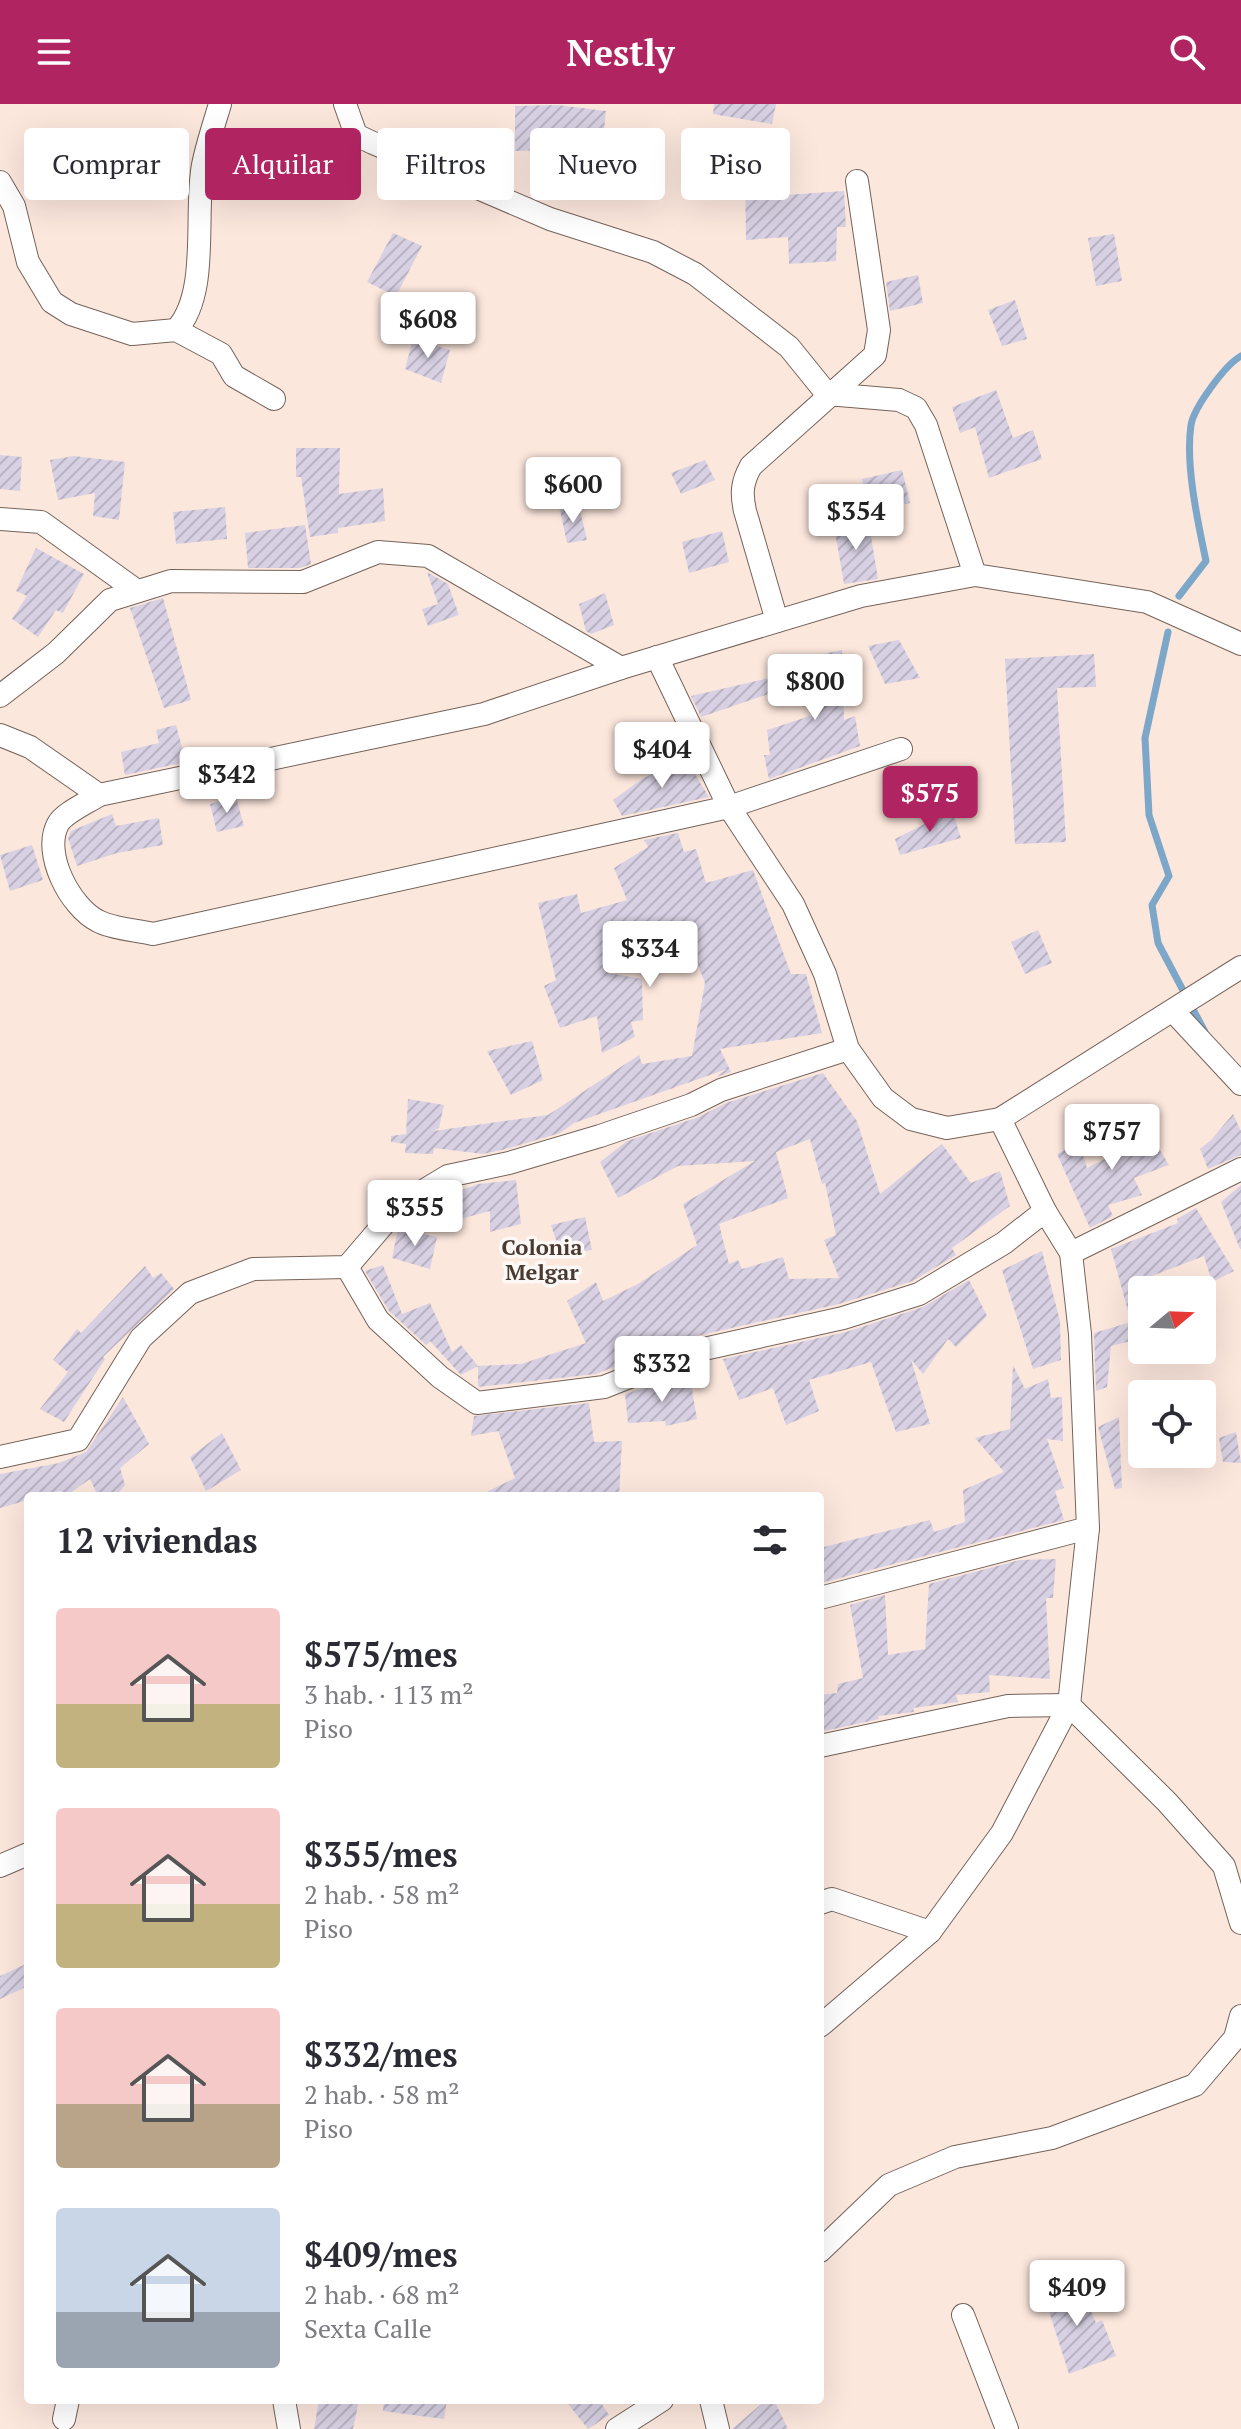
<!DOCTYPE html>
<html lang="es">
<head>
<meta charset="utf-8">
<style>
  :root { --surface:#fff; --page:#f7f7f7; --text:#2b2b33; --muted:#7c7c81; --accent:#b02461 }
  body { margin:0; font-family:"PT Serif",serif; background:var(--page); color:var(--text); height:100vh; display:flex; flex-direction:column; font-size:30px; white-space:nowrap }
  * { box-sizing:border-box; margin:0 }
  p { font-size:26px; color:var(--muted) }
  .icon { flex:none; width:44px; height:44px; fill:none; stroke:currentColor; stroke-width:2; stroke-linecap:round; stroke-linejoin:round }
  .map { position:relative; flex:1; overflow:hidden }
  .drawer { position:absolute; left:24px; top:1388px; width:800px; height:912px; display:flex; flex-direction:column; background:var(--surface); border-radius:8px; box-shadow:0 8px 32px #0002 }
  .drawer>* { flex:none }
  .banner { position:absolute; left:24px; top:24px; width:800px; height:72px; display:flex; gap:16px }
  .needle { width:52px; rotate:71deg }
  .buttons { position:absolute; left:1128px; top:1172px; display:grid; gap:16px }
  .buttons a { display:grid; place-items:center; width:88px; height:88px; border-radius:8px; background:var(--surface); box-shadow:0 8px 32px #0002; font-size:40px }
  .price { position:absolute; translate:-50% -68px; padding:0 18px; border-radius:8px; background:#fff; color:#222; font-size:26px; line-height:52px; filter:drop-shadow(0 2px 4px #0008) }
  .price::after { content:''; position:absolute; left:50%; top:48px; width:24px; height:18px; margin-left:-12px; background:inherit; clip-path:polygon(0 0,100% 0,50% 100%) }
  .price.selected { background:var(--accent); color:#fff }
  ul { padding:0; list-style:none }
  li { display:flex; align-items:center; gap:24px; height:200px; padding:0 32px }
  li span { display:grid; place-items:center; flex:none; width:224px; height:160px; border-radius:8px; color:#555 }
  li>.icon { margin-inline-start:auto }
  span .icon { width:96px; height:96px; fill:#fffc; stroke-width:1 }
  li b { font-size:34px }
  h2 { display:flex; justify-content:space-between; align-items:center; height:96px; padding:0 32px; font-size:34px }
  .tag { padding:0 28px; border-radius:8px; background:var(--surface); box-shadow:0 8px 32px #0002; font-size:28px; line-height:72px }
  .tag.selected { background:var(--accent); color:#fff }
  header { display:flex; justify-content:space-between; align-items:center; height:104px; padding:0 32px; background:var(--accent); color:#fff; font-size:36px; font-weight:700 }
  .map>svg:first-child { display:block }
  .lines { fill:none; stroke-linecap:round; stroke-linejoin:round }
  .stream { stroke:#7ca7c9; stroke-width:7 }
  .building { fill:url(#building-hatch); fill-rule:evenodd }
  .minor-casing { stroke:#75635a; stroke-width:24 }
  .minor { stroke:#fff; stroke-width:22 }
  .labels { text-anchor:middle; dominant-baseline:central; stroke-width:7; stroke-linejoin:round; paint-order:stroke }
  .neighbourhood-label { font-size:22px; font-weight:bold; fill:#493931; stroke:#fcf8f6 }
</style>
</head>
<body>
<header><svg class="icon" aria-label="menu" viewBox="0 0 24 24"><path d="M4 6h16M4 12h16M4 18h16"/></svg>Nestly<svg class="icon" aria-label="search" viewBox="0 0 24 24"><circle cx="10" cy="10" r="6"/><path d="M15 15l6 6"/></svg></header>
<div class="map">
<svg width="1241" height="2325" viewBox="0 0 1241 2325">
  <defs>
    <pattern id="building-hatch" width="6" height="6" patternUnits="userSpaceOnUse" patternTransform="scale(2)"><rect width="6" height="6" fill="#d8d1e3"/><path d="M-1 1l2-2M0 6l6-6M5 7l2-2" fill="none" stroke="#b9b2c2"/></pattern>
  </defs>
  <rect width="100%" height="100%" fill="#fce7dd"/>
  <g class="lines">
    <g class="stream">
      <path d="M 1179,492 L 1206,457 C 1198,419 1185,360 1191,321 C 1194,303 1226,260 1241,252"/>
      <polyline points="1168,528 1145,634 1149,711 1169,772 1152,801 1158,839 1205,928"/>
    </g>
  </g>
  <g class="building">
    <polygon points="714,0 776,0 772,20 713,10"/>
    <polygon points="558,1 606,7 600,63 563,58 564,46 515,47 515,2"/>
    <polygon points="745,73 770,75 770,92 844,87 846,123 837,123 836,157 789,160 788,133 746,136"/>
    <polygon points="393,129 422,142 396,192 367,178"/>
    <polygon points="1114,130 1122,177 1096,182 1088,134"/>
    <polygon points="918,171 923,199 890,207 886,178"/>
    <polygon points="1015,196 1027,235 1002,242 988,206"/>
    <polygon points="413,235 450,246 441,279 405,265"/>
    <polygon points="996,286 1013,334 1033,326 1042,355 989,374 975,323 960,329 952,303"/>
    <polygon points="296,344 340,344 339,390 383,384 385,417 338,424 338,429 310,433 301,373 296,373"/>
    <polygon points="0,351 22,353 20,387 0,385"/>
    <polygon points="74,352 125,358 119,416 93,412 95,389 58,396 50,356"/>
    <polygon points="705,356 715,376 681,390 671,369"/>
    <polygon points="902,366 910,399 869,408 862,375"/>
    <polygon points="579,402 587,436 567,439 560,406"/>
    <polygon points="225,403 227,435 176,440 173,408"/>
    <polygon points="868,414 878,475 844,480 834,422"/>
    <polygon points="305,421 311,460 300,464 248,464 245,429"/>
    <polygon points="722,427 729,458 689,469 682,438"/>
    <polygon points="36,444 84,470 63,509 56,506 38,533 12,515 27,492 16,487"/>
    <polygon points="427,468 448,480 459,511 428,522 422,505 438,500"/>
    <polygon points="605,489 614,521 591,530 586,527 579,500"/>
    <polygon points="163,494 191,596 164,604 130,504"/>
    <polygon points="899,536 920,574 885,580 868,542"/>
    <polygon points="842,546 844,616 855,612 860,642 769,675 764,651 770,651 767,626 816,610 804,554"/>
    <polygon points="1094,550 1096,583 1057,584 1066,738 1015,740 1005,555"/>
    <polygon points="795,568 798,580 701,613 691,592"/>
    <polygon points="176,621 186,658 125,671 121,648 159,639 156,626"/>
    <polygon points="685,654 709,693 622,712 613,696 642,675"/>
    <polygon points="236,693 244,722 217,728 210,700"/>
    <polygon points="952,706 961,734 900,751 895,735"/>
    <polygon points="112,710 116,722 159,714 163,741 117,749 77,762 68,734 71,727"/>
    <polygon points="678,729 684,748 696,745 706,779 753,766 791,870 806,870 822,929 720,945 731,968 716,973 727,965 574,1019 560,1029 506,1045 483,1050 434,1044 433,1050 405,1049 406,1040 391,1038 391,1032 406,1030 408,995 444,1001 439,1024 433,1027 548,1011 639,951 642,960 692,952 705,879 684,825 608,869 642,875 643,916 631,918 635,933 602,949 597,912 560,924 544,882 556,876 538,799 577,790 581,809 627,796 614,764 648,743 644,736"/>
    <polygon points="32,741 43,776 10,787 0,751"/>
    <polygon points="1038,826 1052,859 1025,870 1011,838"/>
    <polygon points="532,937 543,976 511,991 487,947"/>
    <path d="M 823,969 L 857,1017 L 880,1090 L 942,1040 L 971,1079 L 1000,1067 L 1010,1102 L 952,1144 L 956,1151 L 913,1177 L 839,1200 L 692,1233 L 596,1270 L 478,1283 L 478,1262 L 521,1260 L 586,1239 L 567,1197 L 596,1178 L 603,1197 L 638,1180 L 697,1141 L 683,1100 L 755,1057 L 678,1062 L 618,1094 L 600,1058 L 627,1037 L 696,1014 L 726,999 ZM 810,1035 L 822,1080 L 825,1079 L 836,1131 L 824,1136 L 839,1174 L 789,1175 L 783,1153 L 742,1165 L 738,1156 L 729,1160 L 719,1120 L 788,1094 L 776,1048 Z"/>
    <polygon points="1233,1010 1241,1027 1241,1051 1208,1065 1200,1045 1211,1036"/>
    <polygon points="1139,1012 1169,1061 1134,1074 1142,1091 1108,1101 1113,1112 1090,1124 1057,1050 1079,1038 1087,1064 1128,1043 1121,1022"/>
    <polygon points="516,1076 521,1120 490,1128 490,1107 460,1115 448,1091 478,1080"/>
    <polygon points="1241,1081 1241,1145 1240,1145 1221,1098"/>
    <polygon points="1196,1104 1234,1167 1212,1178 1204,1152 1144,1175 1147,1186 1142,1186 1142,1238 1135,1236 1111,1242 1107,1283 1096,1287 1094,1229 1131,1218 1111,1145 1178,1119 1177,1115"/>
    <polygon points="585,1113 592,1146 561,1151 551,1121"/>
    <polygon points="398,1125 437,1133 430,1165 392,1154"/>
    <polygon points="1042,1147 1060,1217 1061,1256 1033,1265 1002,1166"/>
    <polygon points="383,1161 402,1210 430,1199 452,1248 461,1241 478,1262 461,1271 430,1237 426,1241 389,1207 365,1167"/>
    <polygon points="145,1162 153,1174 161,1169 174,1185 103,1253 105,1255 64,1318 40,1305 68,1268 53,1256 77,1225 81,1229"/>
    <polygon points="969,1176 987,1212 956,1243 948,1235 923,1270 911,1255 930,1320 896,1328 871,1258 809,1276 819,1307 786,1321 773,1284 739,1296 723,1255 846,1228 923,1203"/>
    <polygon points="1013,1261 1025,1285 1048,1275 1051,1294 1062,1293 1063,1337 1047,1335 1064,1384 1055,1387 1064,1416 824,1478 820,1444 930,1416 934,1428 965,1418 963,1386 1004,1368 975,1334 1010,1325"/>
    <polygon points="658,1280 691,1280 697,1315 666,1322 665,1317 628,1319 625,1290"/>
    <polygon points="123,1293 149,1340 120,1364 125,1381 116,1392 98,1392 90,1375 66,1392 61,1387 28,1392 28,1396 0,1404 0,1370 59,1359 86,1348"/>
    <polygon points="589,1299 594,1338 622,1337 619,1392 478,1392 515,1374 498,1327 471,1332 474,1312"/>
    <polygon points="1119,1313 1122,1384 1115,1385 1098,1323"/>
    <polygon points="1236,1328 1241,1359 1223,1358 1219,1334"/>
    <polygon points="222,1329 241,1366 206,1387 190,1353"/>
    <polygon points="1056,1455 1053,1494 1046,1494 1050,1575 989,1571 990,1588 956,1591 958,1598 913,1604 914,1608 878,1612 879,1615 820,1628 820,1591 837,1589 838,1580 863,1574 850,1501 885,1491 888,1551 925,1545 929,1480 1020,1456"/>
    <polygon points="28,1859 28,1882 0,1895 0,1872"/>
    <polygon points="1078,2175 1096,2219 1102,2216 1116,2252 1069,2270 1043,2189"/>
    <polygon points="319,2296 359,2296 353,2325 314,2325"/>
    <polygon points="384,2296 447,2296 444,2315 383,2307"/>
    <polygon points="565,2296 599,2296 609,2311 588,2325"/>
    <polygon points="766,2296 774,2296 788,2325 732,2325"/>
  </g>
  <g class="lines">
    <defs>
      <g id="minor">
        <polyline points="345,0 356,31 373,39 550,115 653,148 695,170 789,243 827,290 899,296 916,304 926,321 975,471"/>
        <polyline points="0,78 14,102 28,158 52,198 71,210 132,230 176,226 221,250 234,272 274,295"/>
        <path d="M 176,226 C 210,190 194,109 203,61 C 207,41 214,20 220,0"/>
        <polyline points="0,415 41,418 137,487"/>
        <path d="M 777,517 L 745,407 C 741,389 742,378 751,362 L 875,251 L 879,226 L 857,77"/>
        <polyline points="657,553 729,703 793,800 825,870 848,945 883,994 911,1015 947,1024 1000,1015 1241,863"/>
        <polyline points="0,592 56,549 110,496 171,477 303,478 378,448 428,452 621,564"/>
        <polyline points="0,631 30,643 99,691 484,610 621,564 861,492 975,471 1147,498 1241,540"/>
        <path d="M 99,691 C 87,699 64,709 58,720 C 42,749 70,803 98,817 C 113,825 137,826 153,830 L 729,703 L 901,645"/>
        <polyline points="1174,908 1241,980"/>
        <polyline points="1071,1149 1241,1065"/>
        <polyline points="347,1163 378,1216 440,1273 477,1299 604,1283 695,1247 843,1214 919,1190 1004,1139 1045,1107"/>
        <polyline points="0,1353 78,1336 141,1234 190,1189 253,1165 347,1163 400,1101 448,1072 509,1059 600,1032 691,1001 721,986 848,945"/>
        <polyline points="820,1494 1088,1424"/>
        <polyline points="820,1642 1008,1602 1069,1601 1167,1698 1224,1762 1241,1819"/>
        <polyline points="0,1762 28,1750"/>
        <polyline points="820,1799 832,1795 930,1828"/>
        <polyline points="820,1922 930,1828 1002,1729 1069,1601 1088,1424 1080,1230 1071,1149 1045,1107 1000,1015"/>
        <polyline points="820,2147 889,2081 955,2053 1052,2034 1195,1981 1235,1934 1241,1912"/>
        <polyline points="963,2211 1007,2325"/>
        <polyline points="284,2296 289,2325"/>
        <polyline points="711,2296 718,2325"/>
        <polyline points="64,2315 68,2296"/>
        <polyline points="617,2325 662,2296"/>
      </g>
    </defs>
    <use href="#minor" class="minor-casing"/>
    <use href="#minor" class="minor"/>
  </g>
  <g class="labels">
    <g class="neighbourhood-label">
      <text x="542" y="1142">Colonia<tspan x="542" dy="25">Melgar</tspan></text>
    </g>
  </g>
</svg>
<div class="buttons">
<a><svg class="needle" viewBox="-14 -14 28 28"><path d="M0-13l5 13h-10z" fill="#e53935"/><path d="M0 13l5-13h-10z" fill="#7c7c81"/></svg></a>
<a><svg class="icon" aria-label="locate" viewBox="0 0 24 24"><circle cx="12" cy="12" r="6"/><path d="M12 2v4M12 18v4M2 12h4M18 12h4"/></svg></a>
</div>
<b class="price" style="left:428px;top:256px">$608</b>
<b class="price" style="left:573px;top:421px">$600</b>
<b class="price" style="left:856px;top:448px">$354</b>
<b class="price" style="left:815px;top:618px">$800</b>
<b class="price" style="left:662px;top:686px">$404</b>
<b class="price" style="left:227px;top:711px">$342</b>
<b class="price selected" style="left:930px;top:730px">$575</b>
<b class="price" style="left:650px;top:885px">$334</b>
<b class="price" style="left:1112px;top:1068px">$757</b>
<b class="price" style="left:415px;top:1144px">$355</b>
<b class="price" style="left:662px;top:1300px">$332</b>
<b class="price" style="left:1077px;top:2224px">$409</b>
<div class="banner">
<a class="tag">Comprar</a>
<a class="tag selected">Alquilar</a>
<a class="tag">Filtros</a>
<a class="tag">Nuevo</a>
<a class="tag">Piso</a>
</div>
<section class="drawer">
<h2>12 viviendas<svg class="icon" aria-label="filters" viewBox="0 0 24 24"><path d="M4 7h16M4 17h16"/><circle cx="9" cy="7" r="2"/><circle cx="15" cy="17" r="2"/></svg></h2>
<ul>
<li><span style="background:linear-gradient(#f6c9c9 60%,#c2b280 0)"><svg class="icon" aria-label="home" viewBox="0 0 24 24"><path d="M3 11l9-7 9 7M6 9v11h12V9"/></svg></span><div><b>$575/mes</b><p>3 hab. · 113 m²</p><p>Piso</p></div></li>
<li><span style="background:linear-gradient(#f6c9c9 60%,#c2b280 0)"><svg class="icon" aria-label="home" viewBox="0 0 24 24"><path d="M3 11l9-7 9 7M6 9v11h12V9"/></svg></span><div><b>$355/mes</b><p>2 hab. · 58 m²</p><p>Piso</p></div></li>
<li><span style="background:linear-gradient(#f6c9c9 60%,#b9a48a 0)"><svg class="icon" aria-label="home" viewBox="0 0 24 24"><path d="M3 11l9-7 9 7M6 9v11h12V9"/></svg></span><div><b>$332/mes</b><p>2 hab. · 58 m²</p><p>Piso</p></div></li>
<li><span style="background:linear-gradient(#c9d6e8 65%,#9aa5b1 0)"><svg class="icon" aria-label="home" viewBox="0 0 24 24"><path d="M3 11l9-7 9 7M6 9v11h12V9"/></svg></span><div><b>$409/mes</b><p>2 hab. · 68 m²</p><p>Sexta Calle</p></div></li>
</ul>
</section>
</div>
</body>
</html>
